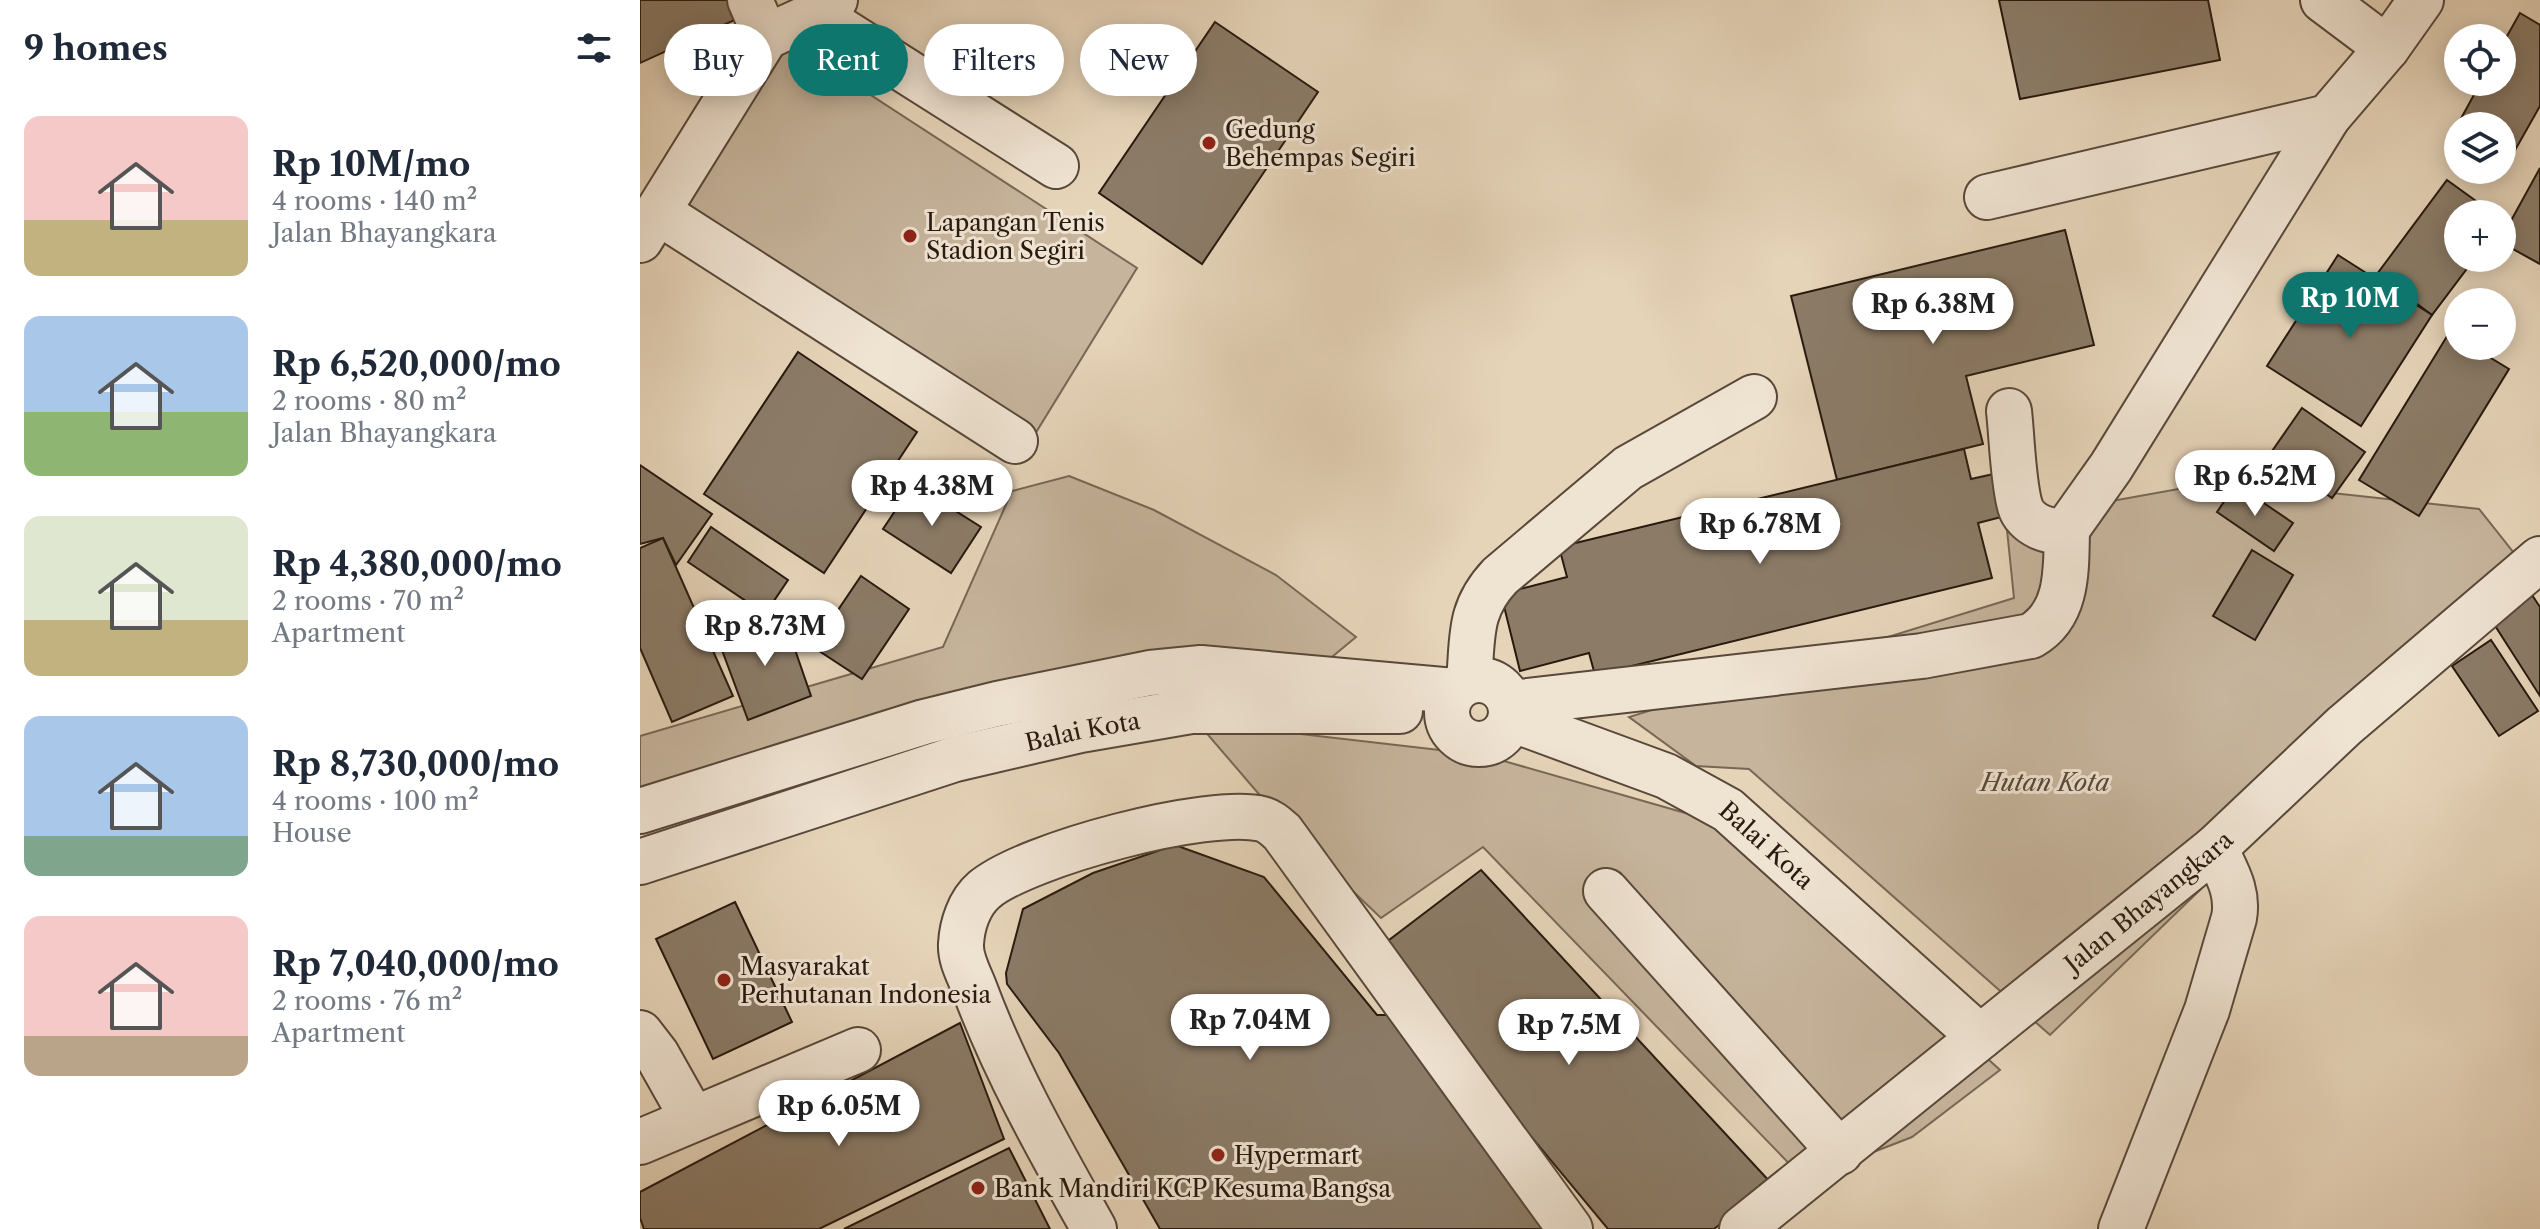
<!DOCTYPE html>
<html lang="en">
<head>
<meta charset="utf-8">
<style>
  :root { --surface:#fff; --page:#f6f6f7; --text:#1f2937; --muted:#747a83; --accent:#0f766e }
  body { margin:0; font-family:"Libre Caslon Text",serif; background:var(--page); color:var(--text); height:100vh; display:flex; flex-direction:column; font-size:30px; white-space:nowrap }
  * { box-sizing:border-box; margin:0 }
  p { font-size:26px; color:var(--muted) }
  .icon { flex:none; width:44px; height:44px; fill:none; stroke:currentColor; stroke-width:2; stroke-linecap:round; stroke-linejoin:round }
  .map { position:relative; flex:1; overflow:hidden }
  .sheet { display:flex; flex-direction:column; background:var(--surface); width:640px }
  .sheet>* { flex:none }
  .banner { position:absolute; left:24px; top:24px; width:760px; height:72px; display:flex; gap:16px }
  .fabs { position:absolute; left:1804px; top:24px; display:grid; gap:16px }
  .fabs a { display:grid; place-items:center; width:72px; height:72px; border-radius:50%; background:var(--surface); box-shadow:0 4px 20px #0003; font-size:40px }
  .price { position:absolute; translate:-50% -68px; padding:0 18px; border-radius:28px; background:#fff; color:#222; font-size:26px; line-height:52px; filter:drop-shadow(0 2px 4px #0008) }
  .price::after { content:''; position:absolute; left:50%; top:48px; width:24px; height:18px; margin-left:-12px; background:inherit; clip-path:polygon(0 0,100% 0,50% 100%) }
  .price.current { background:var(--accent); color:#fff }
  ul { padding:0; list-style:none }
  li { display:flex; align-items:center; gap:24px; height:200px; padding:0 24px }
  li span { display:grid; place-items:center; flex:none; width:224px; height:160px; border-radius:16px; color:#555 }
  li>.icon { margin-inline-start:auto }
  span .icon { width:96px; height:96px; fill:#fffc; stroke-width:1 }
  li b { font-size:34px }
  h2 { display:flex; justify-content:space-between; align-items:center; height:96px; padding:0 24px; font-size:34px }
  .chip { padding:0 28px; border-radius:36px; background:var(--surface); box-shadow:0 4px 20px #0003; font-size:28px; line-height:72px }
  .chip.current { background:var(--accent); color:#fff }
  main { display:flex; flex:1; min-height:0 }
  .map>svg:first-child { display:block }
  .green { fill:#c6b49c; stroke:#786756; stroke-width:2 }
  .building { fill:#8b7b67; stroke:#291a0f; stroke-width:2 }
  .lines { fill:none; stroke-linecap:round; stroke-linejoin:round }
  .minor-casing { stroke:#58483a; stroke-width:48 }
  .minor { stroke:#efe3d2; stroke-width:44 }
  .poi-dot { fill:#8f2418; stroke:#efe3d2; stroke-width:3 }
  .labels { text-anchor:middle; dominant-baseline:central; stroke-width:6; stroke-linejoin:round; paint-order:stroke }
  .poi-label { font-size:24px; fill:#291a0f; stroke:#efe3d2; text-anchor:start }
  .street-label { font-size:24px; fill:#291a0f; stroke:#efe3d2 }
  .park-label { font-size:24px; font-style:italic; fill:#584839; stroke:#efe3d2 }
</style>
</head>
<body>
<main>
<section class="sheet">
<h2>9 homes<svg class="icon" aria-label="filters" viewBox="0 0 24 24"><path d="M4 7h16M4 17h16"/><circle cx="9" cy="7" r="2"/><circle cx="15" cy="17" r="2"/></svg></h2>
<ul>
<li><span style="background:linear-gradient(#f6c9c9 65%,#c2b280 0)"><svg class="icon" aria-label="home" viewBox="0 0 24 24"><path d="M3 11l9-7 9 7M6 9v11h12V9"/></svg></span><div><b>Rp 10M/mo</b><p>4 rooms · 140 m²</p><p>Jalan Bhayangkara</p></div></li>
<li><span style="background:linear-gradient(#a9c7e8 60%,#8fb573 0)"><svg class="icon" aria-label="home" viewBox="0 0 24 24"><path d="M3 11l9-7 9 7M6 9v11h12V9"/></svg></span><div><b>Rp 6,520,000/mo</b><p>2 rooms · 80 m²</p><p>Jalan Bhayangkara</p></div></li>
<li><span style="background:linear-gradient(#dfe7d0 65%,#c2b280 0)"><svg class="icon" aria-label="home" viewBox="0 0 24 24"><path d="M3 11l9-7 9 7M6 9v11h12V9"/></svg></span><div><b>Rp 4,380,000/mo</b><p>2 rooms · 70 m²</p><p>Apartment</p></div></li>
<li><span style="background:linear-gradient(#a9c7e8 75%,#7fa58c 0)"><svg class="icon" aria-label="home" viewBox="0 0 24 24"><path d="M3 11l9-7 9 7M6 9v11h12V9"/></svg></span><div><b>Rp 8,730,000/mo</b><p>4 rooms · 100 m²</p><p>House</p></div></li>
<li><span style="background:linear-gradient(#f6c9c9 75%,#b9a48a 0)"><svg class="icon" aria-label="home" viewBox="0 0 24 24"><path d="M3 11l9-7 9 7M6 9v11h12V9"/></svg></span><div><b>Rp 7,040,000/mo</b><p>2 rooms · 76 m²</p><p>Apartment</p></div></li>
</ul>
</section>
<div class="map">
<svg width="1900" height="1229" viewBox="0 0 1900 1229">
  <rect width="100%" height="100%" fill="#e6d4b9"/>
  <filter id="stains"><feTurbulence type="fractalNoise" baseFrequency=".0025" numOctaves="4"/><feColorMatrix values="0 0 0 0 .2 0 0 0 0 .09 0 0 0 0 .02 0 0 0 .5 -.17"/></filter>
  <radialGradient id="worn" r=".72"><stop offset=".6" stop-color="#630" stop-opacity="0"/><stop offset="1" stop-color="#630" stop-opacity=".3"/></radialGradient>
  <g class="green">
    <polygon points="146,40 497,268 395,434 43,203"/>
    <polygon points="429,476 514,510 636,575 716,637 681,666 522,663 0,795 0,736 303,647 372,491"/>
    <polygon points="1583,481 1839,509 1889,572 1410,1035 1109,769 1056,766 989,717 1374,598 1366,520"/>
    <polygon points="557,722 843,755 1094,827 1360,1070 1272,1137 1164,1179 843,847 741,918 654,835"/>
  </g>
  <g class="building">
    <polygon points="0,0 104,0 110,13 0,63"/>
    <polygon points="1359,0 1568,0 1580,60 1380,99"/>
    <polygon points="1880,13 1900,25 1900,106 1874,152 1862,146 1862,126 1827,126 1819,122 1841,82 1862,82 1862,45"/>
    <polygon points="575,22 678,92 562,264 459,193"/>
    <polygon points="1900,168 1900,264 1862,243 1862,237"/>
    <polygon points="1807,180 1854,214 1818,214 1818,258 1835,258 1792,315 1737,274"/>
    <polygon points="1425,230 1454,345 1326,376 1343,444 1197,480 1151,296"/>
    <polygon points="1698,255 1792,315 1721,426 1627,366"/>
    <polygon points="1809,333 1818,338 1818,346 1831,346 1869,369 1779,516 1719,480"/>
    <polygon points="158,352 277,432 184,573 64,494"/>
    <polygon points="1662,408 1725,452 1692,498 1630,454"/>
    <polygon points="1324,449 1331,479 1358,473 1369,515 1338,523 1352,578 955,675 949,653 880,671 861,594 927,577 919,547"/>
    <polygon points="0,465 72,514 36,565 23,538 0,544"/>
    <polygon points="273,484 341,527 311,573 243,529"/>
    <polygon points="1596,484 1653,523 1634,551 1577,512"/>
    <polygon points="71,527 148,580 125,614 48,562"/>
    <polygon points="23,538 93,696 32,722 0,648 0,548"/>
    <polygon points="1612,550 1653,575 1615,640 1573,616"/>
    <polygon points="221,576 269,609 222,679 173,647"/>
    <polygon points="1892,595 1900,607 1900,696 1852,621"/>
    <polygon points="143,615 171,696 108,720 79,642"/>
    <polygon points="1851,640 1898,711 1859,736 1812,666"/>
    <polygon points="535,845 624,877 737,1015 759,1015 923,1229 520,1229 419,1053 367,984 366,973 383,909 453,873"/>
    <polygon points="841,870 1131,1183 1074,1229 968,1229 736,950"/>
    <polygon points="95,902 152,1022 73,1059 16,939"/>
    <polygon points="320,1023 364,1139 179,1229 4,1229 0,1218 0,1192"/>
    <polygon points="369,1148 410,1229 204,1229"/>
  </g>
  <g class="lines">
    <defs>
      <g id="minor">
        <polyline points="110,0 126,37"/>
        <polyline points="1683,0 1747,48"/>
        <polyline points="176,14 416,166"/>
        <polyline points="1347,197 1688,117"/>
        <polyline points="18,212 375,441"/>
        <polyline points="0,240 126,37 176,14 195,0"/>
        <path d="M 1369,411 C 1372,438 1373,482 1380,506 C 1385,524 1410,535 1427,529 L 1471,467 L 1688,117 L 1747,48 L 1781,0"/>
        <circle cx="839" cy="712" r="32"/>
        <path d="M 829,681 C 833,637 828,610 860,576 L 988,468 L 1114,397"/>
        <path d="M 871,703 L 1282,656 L 1391,636 C 1429,614 1426,569 1427,529"/>
        <path id="s1" d="M 871,719 L 1026,776 L 1088,810 L 1340,1037"/>
        <polyline points="0,811 284,722 357,704 510,673 561,668 814,691"/>
        <path id="s2" d="M 0,862 L 315,759 L 440,730 L 551,711 L 760,711"/>
        <polyline points="966,891 1200,1152"/>
        <polyline points="0,1033 17,1055 53,1119"/>
        <polyline points="0,1142 218,1050"/>
        <path d="M 454,1229 C 411,1152 366,1073 335,990 C 330,976 320,960 321,944 C 322,925 329,903 344,890 C 387,854 569,806 622,819 C 630,821 636,827 642,832 L 930,1229"/>
        <path id="s3" d="M 1102,1229 L 1575,848 L 1704,726 L 1900,559"/>
        <path d="M 1481,1229 L 1567,1010 L 1594,918 C 1599,891 1586,872 1575,848"/>
      </g>
    </defs>
    <use href="#minor" class="minor-casing"/>
    <use href="#minor" class="minor"/>
  </g>
  <g class="poi-dot">
    <circle cx="569" cy="143" r="8"/>
    <circle cx="270" cy="236" r="8"/>
    <circle cx="84" cy="980" r="8"/>
    <circle cx="578" cy="1155" r="8"/>
    <circle cx="338" cy="1188" r="8"/>
  </g>
  <g class="labels">
    <g class="poi-label">
      <text x="585" y="129">Gedung<tspan x="585" dy="28">Behempas Segiri</tspan></text>
      <text x="286" y="222">Lapangan Tenis<tspan x="286" dy="28">Stadion Segiri</tspan></text>
      <text x="100" y="966">Masyarakat<tspan x="100" dy="28">Perhutanan Indonesia</tspan></text>
      <text x="594" y="1155">Hypermart</text>
      <text x="354" y="1188">Bank Mandiri KCP Kesuma Bangsa</text>
    </g>
    <g class="street-label">
      <text stroke="none"><textPath href="#s2" startOffset="462">Balai Kota</textPath></text>
      <text stroke="none"><textPath href="#s1" startOffset="288">Balai Kota</textPath></text>
      <text stroke="none"><textPath href="#s3" startOffset="522">Jalan Bhayangkara</textPath></text>
    </g>
    <g class="park-label">
      <text x="1405" y="782">Hutan Kota</text>
    </g>
  </g>
  <rect width="100%" height="100%" filter="url(#stains)"/>
  <rect width="100%" height="100%" fill="url(#worn)"/>
</svg>
<div class="fabs">
<a><svg class="icon" aria-label="locate" viewBox="0 0 24 24"><circle cx="12" cy="12" r="6"/><path d="M12 2v4M12 18v4M2 12h4M18 12h4"/></svg></a>
<a><svg class="icon" aria-label="layers" viewBox="0 0 24 24"><path d="M12 4l9 5-9 5-9-5zM3 14l9 5 9-5"/></svg></a>
<a>+</a>
<a>−</a>
</div>
<b class="price current" style="left:1710px;top:340px">Rp 10M</b>
<b class="price" style="left:1293px;top:346px">Rp 6.38M</b>
<b class="price" style="left:1615px;top:518px">Rp 6.52M</b>
<b class="price" style="left:292px;top:528px">Rp 4.38M</b>
<b class="price" style="left:1120px;top:566px">Rp 6.78M</b>
<b class="price" style="left:125px;top:668px">Rp 8.73M</b>
<b class="price" style="left:610px;top:1062px">Rp 7.04M</b>
<b class="price" style="left:929px;top:1067px">Rp 7.5M</b>
<b class="price" style="left:199px;top:1148px">Rp 6.05M</b>
<div class="banner">
<a class="chip">Buy</a>
<a class="chip current">Rent</a>
<a class="chip">Filters</a>
<a class="chip">New</a>
</div>
</div>
</main>
</body>
</html>
